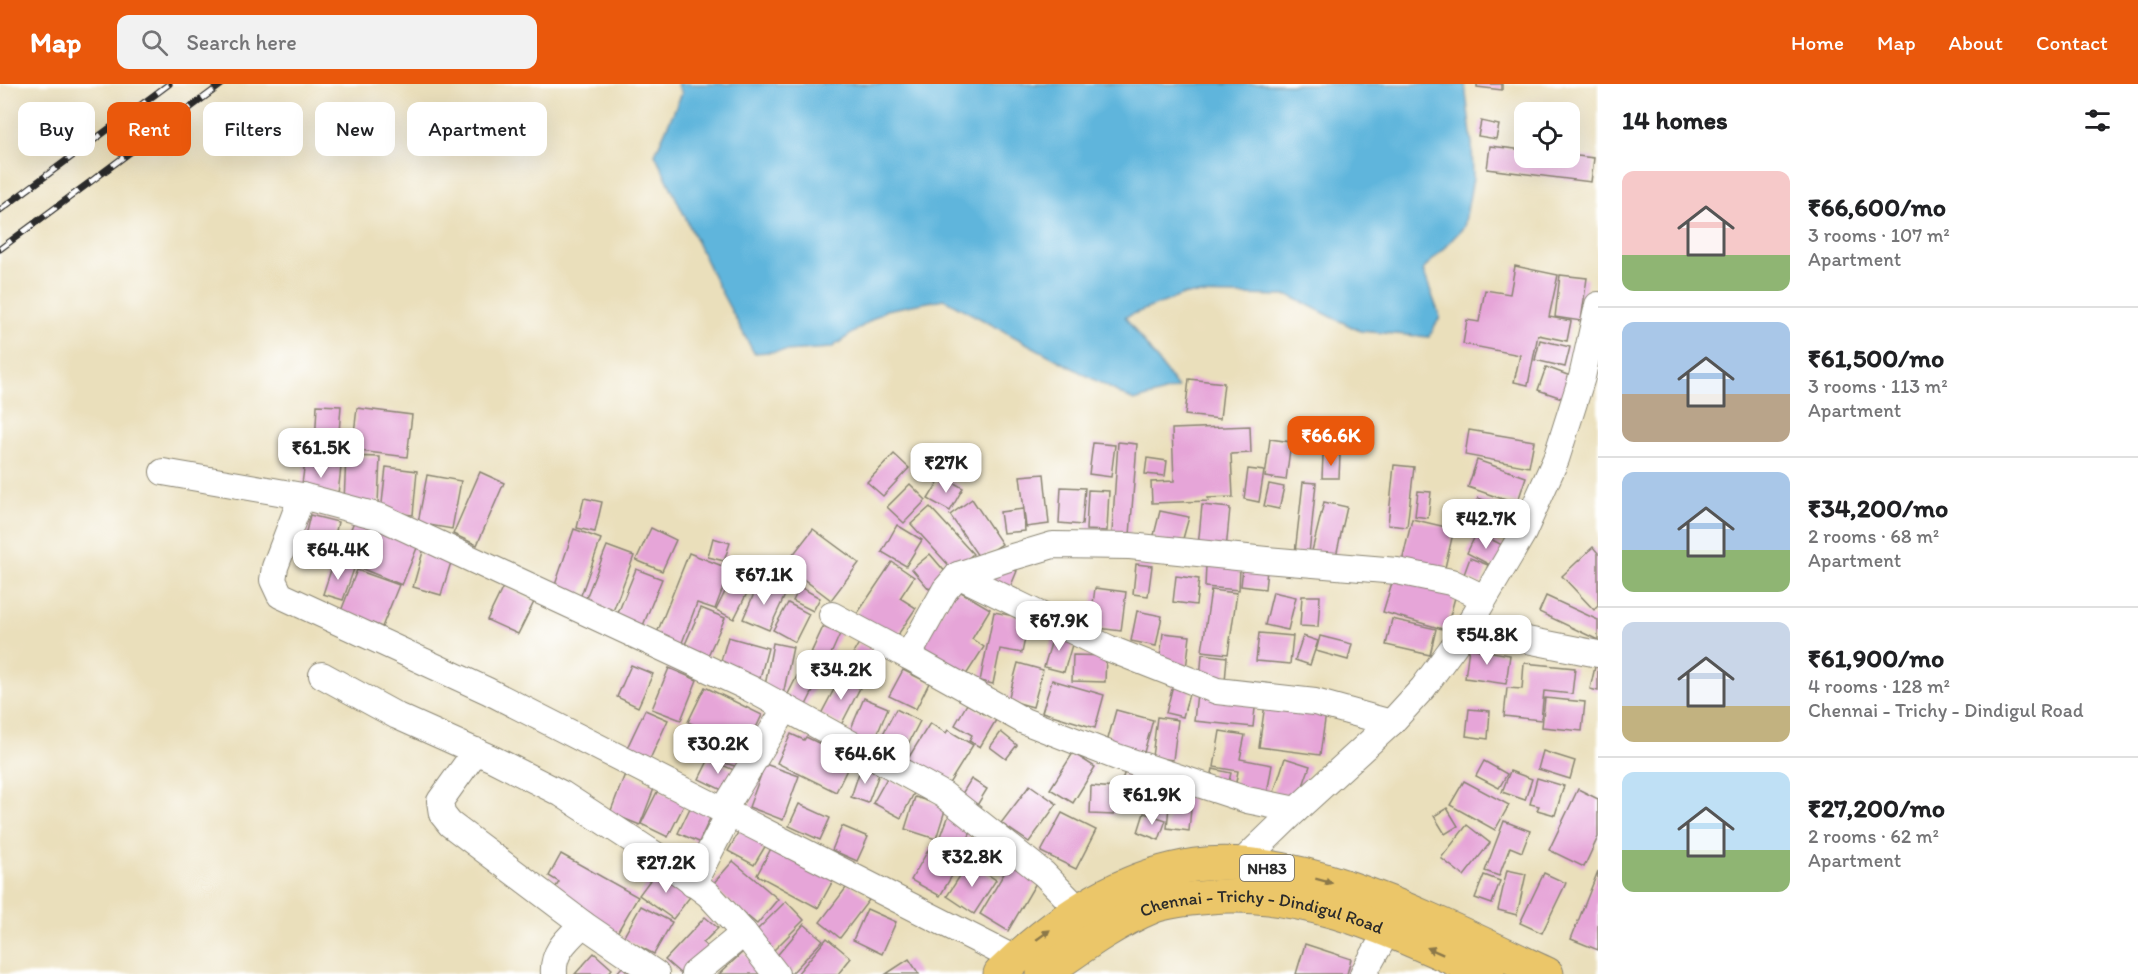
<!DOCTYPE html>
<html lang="en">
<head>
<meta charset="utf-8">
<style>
  :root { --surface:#fff; --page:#f2f2f2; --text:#202124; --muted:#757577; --line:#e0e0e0; --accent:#ea580c }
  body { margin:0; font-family:Itim,sans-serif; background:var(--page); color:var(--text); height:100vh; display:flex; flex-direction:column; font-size:22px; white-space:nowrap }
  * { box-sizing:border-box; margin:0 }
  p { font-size:20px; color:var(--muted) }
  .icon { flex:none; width:33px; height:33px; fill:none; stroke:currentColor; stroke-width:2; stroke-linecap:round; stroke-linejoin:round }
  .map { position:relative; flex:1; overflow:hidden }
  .panel { display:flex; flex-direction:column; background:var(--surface); width:540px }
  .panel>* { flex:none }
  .guide { position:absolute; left:18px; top:18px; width:570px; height:54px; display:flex; gap:12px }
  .fabs { position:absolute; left:1514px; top:18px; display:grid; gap:12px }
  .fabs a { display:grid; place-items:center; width:66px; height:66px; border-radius:12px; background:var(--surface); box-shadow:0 6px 24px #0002; font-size:30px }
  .price { position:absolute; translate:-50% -51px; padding:0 14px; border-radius:12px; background:#fff; color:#222; font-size:20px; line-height:39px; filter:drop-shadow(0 2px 3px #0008) }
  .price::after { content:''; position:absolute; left:50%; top:36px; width:18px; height:14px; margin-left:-9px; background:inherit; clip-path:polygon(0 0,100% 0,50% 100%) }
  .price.selected { background:var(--accent); color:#fff }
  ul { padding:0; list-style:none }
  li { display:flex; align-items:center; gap:18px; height:150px; padding:0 24px }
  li+li { border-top:2px solid var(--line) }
  li span { display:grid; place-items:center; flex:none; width:168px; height:120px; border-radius:12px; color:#555 }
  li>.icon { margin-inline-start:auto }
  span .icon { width:72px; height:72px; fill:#fffc; stroke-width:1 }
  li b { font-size:26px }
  h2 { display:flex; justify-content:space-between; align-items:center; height:72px; padding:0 24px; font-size:26px }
  .tag { padding:0 21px; border-radius:12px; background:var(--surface); box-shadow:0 6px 24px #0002; font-size:21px; line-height:54px }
  .tag.selected { background:var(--accent); color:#fff }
  header { display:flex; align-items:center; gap:36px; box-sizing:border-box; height:84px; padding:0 30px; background:var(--accent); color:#fff }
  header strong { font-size:28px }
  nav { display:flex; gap:33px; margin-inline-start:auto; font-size:21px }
  .search { width:420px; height:54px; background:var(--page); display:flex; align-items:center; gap:15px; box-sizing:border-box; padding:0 21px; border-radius:12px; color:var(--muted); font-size:22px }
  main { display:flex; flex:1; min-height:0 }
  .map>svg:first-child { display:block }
  .water { fill:#5fb5dc; stroke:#457084; stroke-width:1.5 }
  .building { fill:#e6a5d8 }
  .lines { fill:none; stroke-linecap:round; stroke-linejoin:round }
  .minor-casing { stroke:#8a8573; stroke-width:28 }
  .highway-casing { stroke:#8a8573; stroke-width:35 }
  .minor { stroke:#fff; stroke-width:26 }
  .highway { stroke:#ebc669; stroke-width:33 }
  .rail-casing { stroke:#2b2b2b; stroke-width:7 }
  .rail { stroke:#fff; stroke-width:4.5; stroke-dasharray:14; stroke-linecap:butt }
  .oneway { fill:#8b784a }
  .labels { text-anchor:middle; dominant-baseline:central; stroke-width:6; stroke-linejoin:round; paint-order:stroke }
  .shield { fill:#fff; stroke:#6b6b6b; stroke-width:1.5 }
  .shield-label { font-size:16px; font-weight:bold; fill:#2b2b2b }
  .street-label { font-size:18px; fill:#2b2b2b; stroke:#fff }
</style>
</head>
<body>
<header>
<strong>Map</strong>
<div class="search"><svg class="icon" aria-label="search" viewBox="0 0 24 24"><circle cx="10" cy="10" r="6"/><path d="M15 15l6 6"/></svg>Search here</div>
<nav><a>Home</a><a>Map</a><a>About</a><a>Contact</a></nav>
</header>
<main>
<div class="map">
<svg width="1598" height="890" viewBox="0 0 1598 890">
  <rect width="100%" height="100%" fill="#fff"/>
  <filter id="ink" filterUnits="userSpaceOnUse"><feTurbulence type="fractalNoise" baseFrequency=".0167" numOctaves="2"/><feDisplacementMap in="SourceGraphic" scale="12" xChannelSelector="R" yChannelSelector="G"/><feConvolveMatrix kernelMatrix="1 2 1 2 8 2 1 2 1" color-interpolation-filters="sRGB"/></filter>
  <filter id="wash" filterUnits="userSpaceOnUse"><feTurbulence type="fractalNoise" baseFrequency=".008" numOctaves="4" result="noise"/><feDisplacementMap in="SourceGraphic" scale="24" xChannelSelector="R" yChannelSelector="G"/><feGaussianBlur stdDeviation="1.35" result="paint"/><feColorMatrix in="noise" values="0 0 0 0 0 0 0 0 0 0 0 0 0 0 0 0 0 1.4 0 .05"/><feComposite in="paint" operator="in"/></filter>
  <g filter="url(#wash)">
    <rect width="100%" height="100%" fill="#eadfbb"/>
    <polygon class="water" points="677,0 1465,0 1472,59 1473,94 1464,143 1423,186 1440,233 1429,253 1360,247 1290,212 1186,210 1125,233 1178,304 1134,317 944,215 886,226 831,264 754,269 718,202 655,70 682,9"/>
    <g id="blocks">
      <g class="building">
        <polygon points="1477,0 1502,0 1502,6 1477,3"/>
        <polygon points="1481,37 1499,41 1496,55 1478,52"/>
        <polygon points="1490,62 1524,66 1524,74 1569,74 1569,71 1594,74 1591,98 1487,85"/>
        <polygon points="1515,182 1558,191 1549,233 1571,237 1567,257 1538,251 1528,301 1514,298 1520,271 1463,260 1467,236 1479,238 1485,206 1510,210"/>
        <polygon points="1560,191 1587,194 1581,237 1555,233"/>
        <polygon points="1540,256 1570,263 1565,283 1535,276"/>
        <polygon points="1546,283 1573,293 1565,315 1538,306"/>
        <polygon points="1189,295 1224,299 1220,335 1185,331"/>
        <polygon points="317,321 341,322 338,363 315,362"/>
        <polygon points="357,324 412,331 407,373 352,366"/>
        <polygon points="1250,342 1251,369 1231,370 1233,413 1208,414 1209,417 1152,419 1151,398 1174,397 1172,345"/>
        <polygon points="1469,346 1534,357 1529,383 1465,371"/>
        <polygon points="1270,355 1291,358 1286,396 1265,393"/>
        <polygon points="1118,358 1137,360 1130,451 1112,449"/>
        <polygon points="1093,359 1115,361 1111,393 1089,390"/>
        <polygon points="894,370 909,384 883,412 867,398"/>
        <polygon points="1323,371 1340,371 1339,394 1322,394"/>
        <polygon points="346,372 380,373 378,420 344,418"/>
        <polygon points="1147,374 1167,377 1165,392 1145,390"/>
        <polygon points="1477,376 1526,393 1517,420 1468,403"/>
        <polygon points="305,378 341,383 338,410 301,407"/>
        <polygon points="1394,381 1414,383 1407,443 1388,441"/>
        <polygon points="386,383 417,387 413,431 381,428"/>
        <polygon points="1248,385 1264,387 1259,418 1244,415"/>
        <polygon points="480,388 504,399 477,461 453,450"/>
        <polygon points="1044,390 1049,440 1026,443 1020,392"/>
        <polygon points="427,391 461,397 452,445 418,439"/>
        <polygon points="942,392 963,404 950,427 928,415"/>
        <polygon points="1303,398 1316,399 1309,470 1295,469"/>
        <polygon points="910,400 926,416 904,439 887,423"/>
        <polygon points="1269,400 1284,403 1279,425 1264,422"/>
        <polygon points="1061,403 1085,404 1082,441 1059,439"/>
        <polygon points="1088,406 1109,407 1107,447 1086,446"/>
        <polygon points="1418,407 1431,408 1428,434 1415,432"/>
        <polygon points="584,414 602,418 595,448 577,444"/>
        <polygon points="1478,414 1503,423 1496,442 1471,434"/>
        <polygon points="972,415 1002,460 980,475 950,431"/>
        <polygon points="1324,418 1347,423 1336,472 1312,467"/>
        <polygon points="1202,421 1230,424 1226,466 1198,463"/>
        <polygon points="930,423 973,470 954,487 911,440"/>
        <polygon points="1023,425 1025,447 1003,449 1000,428"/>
        <polygon points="1160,427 1189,433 1181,462 1153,455"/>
        <polygon points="310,431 338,438 328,483 299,477"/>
        <polygon points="356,433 419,459 402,501 338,475"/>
        <polygon points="1412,435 1454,445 1444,488 1402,478"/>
        <polygon points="897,441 922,456 906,482 882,468"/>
        <polygon points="651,444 676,456 662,487 636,476"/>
        <polygon points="574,445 601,455 580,514 554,504"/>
        <polygon points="813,445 859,479 831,516 785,481"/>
        <polygon points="1477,448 1506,463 1496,484 1467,469"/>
        <polygon points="713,454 730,459 724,477 708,473"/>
        <polygon points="607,462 634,472 612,530 584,519"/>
        <polygon points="1593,463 1598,469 1598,522 1594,526 1562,492"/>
        <polygon points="424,464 453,472 441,511 413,503"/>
        <polygon points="689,469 730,485 715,525 697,519 680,564 655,554"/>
        <polygon points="930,470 947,490 929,505 912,485"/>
        <polygon points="1470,474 1488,481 1481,500 1463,493"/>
        <polygon points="741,476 759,485 734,535 716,526"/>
        <polygon points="334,477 354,485 343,516 323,510"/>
        <polygon points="892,478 914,493 900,514 916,524 893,558 855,533"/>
        <polygon points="999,480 1017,487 1007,511 989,503"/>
        <polygon points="1136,480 1152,482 1148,512 1133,510"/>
        <polygon points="1206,481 1240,483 1239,506 1205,503"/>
        <polygon points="1243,483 1267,486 1265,505 1241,502"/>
        <polygon points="636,485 662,495 642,544 616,534"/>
        <polygon points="357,486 399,501 382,543 341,527"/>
        <polygon points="1176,492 1199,495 1196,521 1173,518"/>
        <polygon points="1394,492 1456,510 1446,546 1383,528"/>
        <polygon points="759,498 786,509 769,546 743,535"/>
        <polygon points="503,503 534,518 518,550 487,536"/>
        <polygon points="800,503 820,514 813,527 793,517"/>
        <polygon points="1095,504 1126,508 1121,547 1090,543"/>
        <polygon points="956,505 990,525 972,555 984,563 964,594 918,566"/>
        <polygon points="1211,506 1237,509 1228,570 1202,567"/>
        <polygon points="1273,508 1296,513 1288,546 1265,541"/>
        <polygon points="1302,512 1320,512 1318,543 1300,542"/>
        <polygon points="1546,512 1598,536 1598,556 1539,528"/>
        <polygon points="788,519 809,530 795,558 773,546"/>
        <polygon points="701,524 725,534 706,576 683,565"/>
        <polygon points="1137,527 1162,532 1156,562 1131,557"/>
        <polygon points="994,528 1029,535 1022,569 1000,565 993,600 980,597"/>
        <polygon points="1392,535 1436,545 1430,571 1386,561"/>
        <polygon points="823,543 840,550 828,577 811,569"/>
        <polygon points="1054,549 1074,554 1064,588 1044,583"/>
        <polygon points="1163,549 1190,552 1186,585 1159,582"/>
        <polygon points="1259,549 1293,552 1290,580 1256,577"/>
        <polygon points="1303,552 1318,557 1310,581 1295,576"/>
        <polygon points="1320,552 1352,560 1348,576 1316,567"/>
        <polygon points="728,553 768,564 759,598 718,587"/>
        <polygon points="773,559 793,563 783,611 764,607"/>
        <polygon points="859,559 884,573 870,598 845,584"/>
        <polygon points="1469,564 1510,571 1506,600 1465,594"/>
        <polygon points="1202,570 1227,573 1225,598 1200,596"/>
        <polygon points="1073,571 1106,572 1105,598 1072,597"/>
        <polygon points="1597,574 1598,574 1598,607 1590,605"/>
        <polygon points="1018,579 1043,586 1033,623 1008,616"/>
        <polygon points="1524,579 1575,584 1572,610 1544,607 1541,636 1504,632 1507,604 1522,605"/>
        <polygon points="803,580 822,589 805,623 786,614"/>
        <polygon points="631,581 653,590 638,623 617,613"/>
        <polygon points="669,584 697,596 681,636 652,625"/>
        <polygon points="903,586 929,599 916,625 889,612"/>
        <polygon points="840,594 860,604 841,641 821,630"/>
        <polygon points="1052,596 1104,611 1095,644 1042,628"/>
        <polygon points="1173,601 1190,606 1183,633 1166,629"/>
        <polygon points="705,603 762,631 746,665 688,638"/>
        <polygon points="1197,609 1256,615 1253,643 1194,637"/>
        <polygon points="864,614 888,624 872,663 847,654"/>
        <polygon points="1545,614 1585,618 1582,647 1542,643"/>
        <polygon points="967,620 996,636 980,663 969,657 972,651 955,641"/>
        <polygon points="1265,620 1326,629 1320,671 1259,663"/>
        <polygon points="896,625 920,637 899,677 875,665"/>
        <polygon points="1469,625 1490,627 1488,655 1466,652"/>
        <polygon points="645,626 668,636 650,675 627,664"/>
        <polygon points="1116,626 1153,636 1143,672 1106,662"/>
        <polygon points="1157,633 1178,636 1173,676 1152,673"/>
        <polygon points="930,639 946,649 948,646 973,661 945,706 904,681"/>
        <polygon points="1220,647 1245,651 1240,675 1272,681 1267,710 1235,704 1238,687 1214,683"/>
        <polygon points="1001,648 1017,661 1006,675 990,663"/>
        <polygon points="791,650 804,656 806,653 852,675 836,708 777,679"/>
        <polygon points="717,660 743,667 738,683 712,675"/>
        <polygon points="1543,667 1575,677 1570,695 1538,685"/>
        <polygon points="1073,669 1095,683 1073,719 1050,705"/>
        <polygon points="1285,674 1310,682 1298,716 1274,708"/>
        <polygon points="709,675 736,687 726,708 699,695"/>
        <polygon points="1484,677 1507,690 1499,704 1476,692"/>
        <polygon points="765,680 799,692 783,736 749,723"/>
        <polygon points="861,683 879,690 868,719 851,713"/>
        <polygon points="1213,685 1231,689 1228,701 1210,698"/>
        <polygon points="1125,687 1164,701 1154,728 1116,714"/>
        <polygon points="1510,687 1532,695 1525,716 1502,708"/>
        <polygon points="625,690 655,702 640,741 610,729"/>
        <polygon points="887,694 914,709 901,734 873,719"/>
        <polygon points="1537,694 1564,702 1555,731 1537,726 1539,722 1530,720"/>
        <polygon points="971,695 987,705 976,723 960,713"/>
        <polygon points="1464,697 1509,721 1495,746 1450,721"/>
        <polygon points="1030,701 1057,720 1029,758 1001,739"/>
        <polygon points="1091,702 1115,704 1114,731 1090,730"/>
        <polygon points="1578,705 1598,715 1598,753 1584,783 1549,766"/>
        <polygon points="658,706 685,719 668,753 641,740"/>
        <polygon points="1170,711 1192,714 1189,747 1167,744"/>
        <polygon points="915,713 946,723 936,755 905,745"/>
        <polygon points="799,720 830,734 820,756 789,742"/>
        <polygon points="691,722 711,732 699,758 678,749"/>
        <polygon points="1447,724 1458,742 1445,750 1434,732"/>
        <polygon points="1062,729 1096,746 1076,785 1041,768"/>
        <polygon points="1144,729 1166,736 1159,756 1138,748"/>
        <polygon points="949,731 974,739 963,769 938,760"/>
        <polygon points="1504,737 1530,747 1522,768 1510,763 1499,792 1485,787"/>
        <polygon points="1467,741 1490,759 1464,792 1441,774"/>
        <polygon points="842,742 868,753 857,777 832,766"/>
        <polygon points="740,746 766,761 754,781 728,767"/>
        <polygon points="775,757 836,791 818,824 757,791"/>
        <polygon points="930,763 959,780 940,812 911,796"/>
        <polygon points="561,770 638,813 617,849 551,811 559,798 549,792"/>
        <polygon points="1012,776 1040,792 1008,847 980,830"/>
        <polygon points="733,777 778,815 757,840 711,802"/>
        <polygon points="969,778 996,796 974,830 947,812"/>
        <polygon points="659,784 693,809 673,835 639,811"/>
        <polygon points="1507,786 1526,790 1517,831 1498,826"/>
        <polygon points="1598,787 1598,866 1571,855"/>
        <polygon points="1544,789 1566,799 1542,849 1520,839"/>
        <polygon points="1484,791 1500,797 1492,820 1475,814"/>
        <polygon points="849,800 869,816 840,854 820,838"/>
        <polygon points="786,817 804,836 772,868 753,850"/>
        <polygon points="641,822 672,838 654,870 623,854"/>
        <polygon points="867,825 896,838 882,870 853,856"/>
        <polygon points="705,833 718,844 703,859 710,865 687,890 681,890 665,876"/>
        <polygon points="804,840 823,856 791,890 774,875"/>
        <polygon points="827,854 851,874 838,890 797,890"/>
        <polygon points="1305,860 1351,875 1347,890 1296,890"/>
        <polygon points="743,868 762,890 719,890"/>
        <polygon points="594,869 612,885 608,890 575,890"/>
        <polygon points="909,875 919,890 886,890"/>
        <polygon points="622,883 630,890 616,890"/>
      </g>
    </g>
  </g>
  <g filter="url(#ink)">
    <use href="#blocks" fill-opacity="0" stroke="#8a8573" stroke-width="1.5"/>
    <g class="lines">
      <defs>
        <g id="minor">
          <polyline points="163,388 302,412"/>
          <polyline points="958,491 1108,564 1217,607 1315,618 1391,639"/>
          <polyline points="832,531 908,572"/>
          <polyline points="1467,544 1598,570"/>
          <polyline points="322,591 397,632 493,675 562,710 660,774 708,810 744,849 776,890"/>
          <polyline points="476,667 440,717 442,730 450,740 583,840 656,890"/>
          <polyline points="1296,726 1247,716 1117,673 1024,637 908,572 945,506 958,491 1009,474 1053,461 1130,462 1266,476 1397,487 1451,498 1484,514"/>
          <polyline points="723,727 786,624"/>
          <polyline points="1240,780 1296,726 1391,639 1423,604 1467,544 1523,449 1556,375 1582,293 1598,221"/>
          <polyline points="693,800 729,730"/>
          <polyline points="1015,875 488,607 280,511 273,496 275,483 302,412 381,433 751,605 944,711 1044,790 1079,826"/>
          <path d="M 554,890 C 552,867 568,855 583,840"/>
          <polyline points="694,890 744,849"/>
          <polyline points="1363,890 1388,846"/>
        </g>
        <g id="highway">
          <path d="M 1000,890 C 1053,838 1120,792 1195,781 C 1304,766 1449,845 1547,890"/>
          <path id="s1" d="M 1043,890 C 1077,866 1113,839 1152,823 C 1169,816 1192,815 1210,813 C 1311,805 1398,851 1488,890"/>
        </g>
      </defs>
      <use href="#minor" class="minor-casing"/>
      <use href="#highway" class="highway-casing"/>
      <use href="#minor" class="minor"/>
      <use href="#highway" class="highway"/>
      <defs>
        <g id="rail">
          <polyline points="0,126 169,0"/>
          <polyline points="0,165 222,0"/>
        </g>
      </defs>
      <use href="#rail" class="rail-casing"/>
      <use href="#rail" class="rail"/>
    </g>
    <defs><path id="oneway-solid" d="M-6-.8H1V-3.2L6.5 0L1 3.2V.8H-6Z" transform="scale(1.5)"/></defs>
    <g class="oneway">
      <use href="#oneway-solid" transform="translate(1324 797) rotate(15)"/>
      <use href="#oneway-solid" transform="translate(1043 851) rotate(-36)"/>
      <use href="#oneway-solid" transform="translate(1435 867) rotate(-156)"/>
    </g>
  </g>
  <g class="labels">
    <rect class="shield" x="1240" y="771" width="54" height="26" rx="4.5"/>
    <g class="shield-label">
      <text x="1267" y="784">NH83</text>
    </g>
    <g class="street-label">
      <text stroke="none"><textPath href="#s1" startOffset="240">Chennai - Trichy - Dindigul Road</textPath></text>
    </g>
  </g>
</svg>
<div class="fabs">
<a><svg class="icon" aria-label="locate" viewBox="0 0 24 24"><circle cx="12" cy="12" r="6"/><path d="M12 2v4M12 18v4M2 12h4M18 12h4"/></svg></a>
</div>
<b class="price selected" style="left:1331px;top:383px">₹66.6K</b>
<b class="price" style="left:321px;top:395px">₹61.5K</b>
<b class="price" style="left:946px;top:410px">₹27K</b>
<b class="price" style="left:1486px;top:466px">₹42.7K</b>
<b class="price" style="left:338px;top:497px">₹64.4K</b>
<b class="price" style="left:764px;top:522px">₹67.1K</b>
<b class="price" style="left:1059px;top:568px">₹67.9K</b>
<b class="price" style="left:1487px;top:582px">₹54.8K</b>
<b class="price" style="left:841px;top:617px">₹34.2K</b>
<b class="price" style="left:718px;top:691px">₹30.2K</b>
<b class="price" style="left:865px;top:701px">₹64.6K</b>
<b class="price" style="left:1152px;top:742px">₹61.9K</b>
<b class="price" style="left:972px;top:804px">₹32.8K</b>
<b class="price" style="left:666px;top:810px">₹27.2K</b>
<div class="guide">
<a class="tag">Buy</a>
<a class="tag selected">Rent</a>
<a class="tag">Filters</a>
<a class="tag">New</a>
<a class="tag">Apartment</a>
</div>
</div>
<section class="panel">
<h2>14 homes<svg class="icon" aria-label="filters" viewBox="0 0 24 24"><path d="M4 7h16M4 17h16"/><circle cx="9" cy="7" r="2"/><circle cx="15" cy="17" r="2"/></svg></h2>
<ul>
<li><span style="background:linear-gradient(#f6c9c9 70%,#8fb573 0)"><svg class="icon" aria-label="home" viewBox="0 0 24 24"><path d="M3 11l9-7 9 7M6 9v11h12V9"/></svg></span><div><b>₹66,600/mo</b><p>3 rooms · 107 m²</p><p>Apartment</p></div></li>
<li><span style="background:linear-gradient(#a9c7e8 60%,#b9a48a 0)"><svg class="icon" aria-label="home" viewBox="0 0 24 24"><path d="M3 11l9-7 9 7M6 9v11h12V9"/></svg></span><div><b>₹61,500/mo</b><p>3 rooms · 113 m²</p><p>Apartment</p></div></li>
<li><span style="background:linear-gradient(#a9c7e8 65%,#8fb573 0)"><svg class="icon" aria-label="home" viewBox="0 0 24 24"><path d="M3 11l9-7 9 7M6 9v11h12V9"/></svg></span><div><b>₹34,200/mo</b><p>2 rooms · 68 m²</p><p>Apartment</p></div></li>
<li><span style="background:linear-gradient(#c9d6e8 70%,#c2b280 0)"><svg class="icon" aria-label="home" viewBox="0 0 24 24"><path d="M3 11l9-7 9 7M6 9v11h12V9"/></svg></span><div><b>₹61,900/mo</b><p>4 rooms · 128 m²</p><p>Chennai - Trichy - Dindigul Road</p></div></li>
<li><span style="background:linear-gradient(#bfe0f5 65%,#8fb573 0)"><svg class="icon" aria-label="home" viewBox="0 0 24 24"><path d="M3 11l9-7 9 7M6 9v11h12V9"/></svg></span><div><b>₹27,200/mo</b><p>2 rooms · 62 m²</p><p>Apartment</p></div></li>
</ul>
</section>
</main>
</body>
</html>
